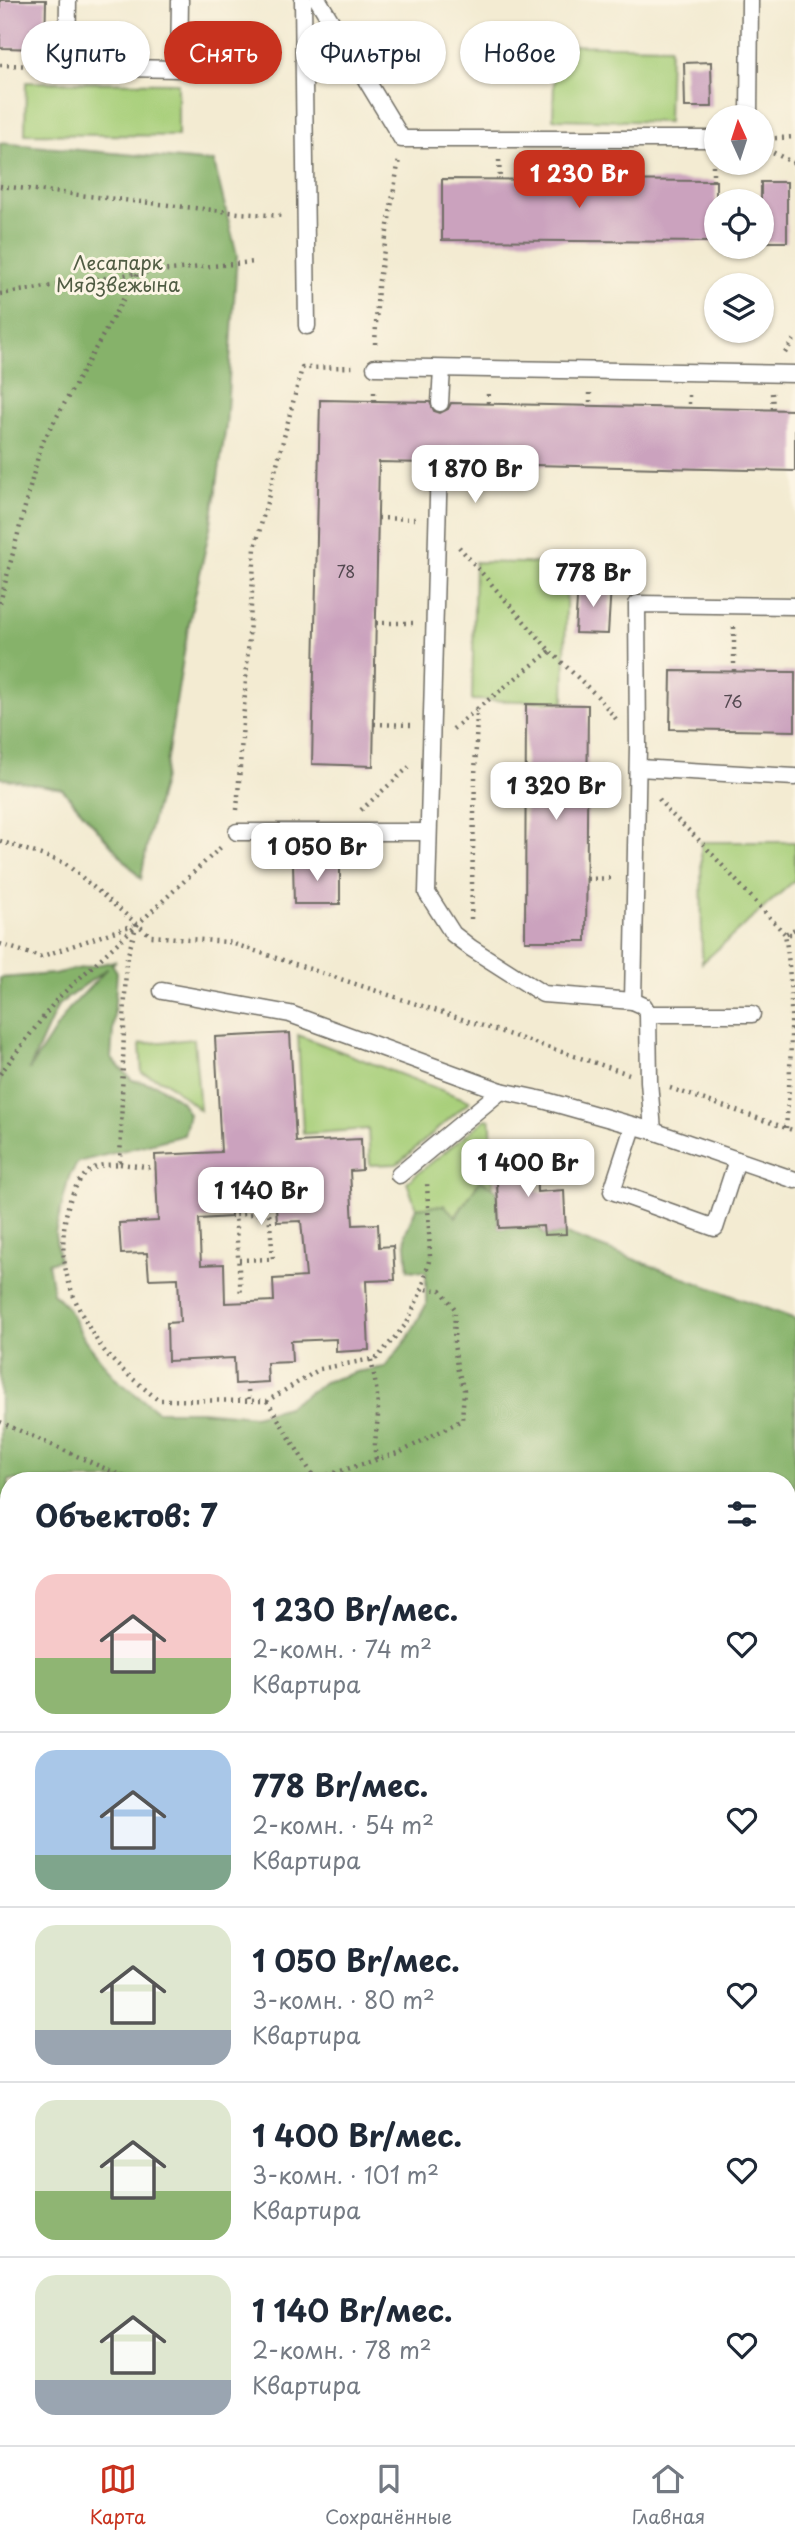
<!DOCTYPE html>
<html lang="ru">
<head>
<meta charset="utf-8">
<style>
  :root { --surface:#fff; --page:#f6f6f7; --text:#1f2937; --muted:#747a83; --line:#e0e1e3; --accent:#c8321e }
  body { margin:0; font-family:"Playpen Sans",sans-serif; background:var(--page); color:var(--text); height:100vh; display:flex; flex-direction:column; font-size:26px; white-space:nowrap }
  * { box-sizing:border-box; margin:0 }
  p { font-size:23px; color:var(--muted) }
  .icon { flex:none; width:38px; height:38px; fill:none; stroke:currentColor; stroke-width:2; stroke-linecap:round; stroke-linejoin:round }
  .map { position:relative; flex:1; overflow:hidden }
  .panel { position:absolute; left:0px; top:1472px; width:796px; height:975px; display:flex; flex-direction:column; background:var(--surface); border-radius:28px 28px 0 0; box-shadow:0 2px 5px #0004 }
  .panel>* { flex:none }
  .hud { position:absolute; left:21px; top:21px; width:754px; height:63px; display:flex; gap:14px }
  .needle { width:46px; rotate:357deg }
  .controls { position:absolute; left:704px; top:105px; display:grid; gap:14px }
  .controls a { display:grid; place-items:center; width:70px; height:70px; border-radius:50%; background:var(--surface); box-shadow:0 2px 5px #0004; font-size:35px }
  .price { position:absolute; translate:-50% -60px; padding:0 16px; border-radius:14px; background:#fff; color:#222; font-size:23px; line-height:46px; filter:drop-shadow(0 2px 4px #0008) }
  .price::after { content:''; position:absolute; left:50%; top:42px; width:21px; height:16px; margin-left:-10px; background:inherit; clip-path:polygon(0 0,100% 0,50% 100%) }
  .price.on { background:var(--accent); color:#fff }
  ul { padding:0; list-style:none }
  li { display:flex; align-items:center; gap:21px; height:175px; padding:0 35px }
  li+li { border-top:2px solid var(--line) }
  li span { display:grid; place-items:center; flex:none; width:196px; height:140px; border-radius:21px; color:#555 }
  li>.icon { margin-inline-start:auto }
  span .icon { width:84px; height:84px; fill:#fffc; stroke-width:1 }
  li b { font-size:30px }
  h2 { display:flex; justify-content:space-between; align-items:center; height:84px; padding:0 35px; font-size:30px }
  .pill { padding:0 24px; border-radius:32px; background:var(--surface); box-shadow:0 2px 5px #0004; font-size:24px; line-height:63px }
  .pill.on { background:var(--accent); color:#fff }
  .tabs { display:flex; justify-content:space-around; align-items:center; height:98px; border-top:2px solid var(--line); background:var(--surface); font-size:19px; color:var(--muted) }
  .tabs a { display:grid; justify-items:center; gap:4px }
  .tabs .on { color:var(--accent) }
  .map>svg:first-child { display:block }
  .green { fill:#a8cf7a; stroke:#6a7d52; stroke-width:2 }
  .forest { fill:#86b26a; stroke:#586e4a; stroke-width:2; fill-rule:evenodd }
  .building { fill:#cba2be; fill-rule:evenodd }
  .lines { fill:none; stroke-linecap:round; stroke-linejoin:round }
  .service-casing { stroke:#716e65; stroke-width:19 }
  .path { stroke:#716e65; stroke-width:4.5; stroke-dasharray:2 5; stroke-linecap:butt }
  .service { stroke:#fff; stroke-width:16 }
  .labels { text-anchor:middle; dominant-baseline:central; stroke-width:6; stroke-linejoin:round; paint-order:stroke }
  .number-label { font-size:16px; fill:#534950 }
  .park-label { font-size:19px; fill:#505c43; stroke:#fcf5e5 }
</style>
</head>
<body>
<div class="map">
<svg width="795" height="2445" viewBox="0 0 795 2445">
  <rect width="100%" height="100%" fill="#fcf5e5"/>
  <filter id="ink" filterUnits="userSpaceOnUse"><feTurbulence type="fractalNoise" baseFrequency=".0143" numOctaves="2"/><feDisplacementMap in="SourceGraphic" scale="14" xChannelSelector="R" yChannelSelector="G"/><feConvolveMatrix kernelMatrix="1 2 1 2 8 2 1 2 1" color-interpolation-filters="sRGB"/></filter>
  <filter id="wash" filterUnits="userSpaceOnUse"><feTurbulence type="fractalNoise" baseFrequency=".00686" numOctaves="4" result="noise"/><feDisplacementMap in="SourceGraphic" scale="28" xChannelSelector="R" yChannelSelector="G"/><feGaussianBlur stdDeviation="1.57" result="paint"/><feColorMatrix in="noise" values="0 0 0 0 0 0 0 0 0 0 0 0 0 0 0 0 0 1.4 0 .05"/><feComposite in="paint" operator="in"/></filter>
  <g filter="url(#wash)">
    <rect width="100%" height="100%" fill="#f3ebd2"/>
    <g class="green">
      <polygon points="555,45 670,47 668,122 553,119"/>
      <polygon points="26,82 178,83 178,136 25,134"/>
      <polygon points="475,562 567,564 564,702 472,700"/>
      <polygon points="701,842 795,842 795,880 702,963"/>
      <polygon points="298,1035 470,1101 397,1164 370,1165 368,1129 303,1134"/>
      <polygon points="194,1039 200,1110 166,1082 142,1073 140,1044"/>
      <polygon points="486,1119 490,1120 491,1126 493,1188 480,1180 455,1217 444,1205 416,1208 407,1182"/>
    </g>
    <g class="forest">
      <polygon points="0,143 214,162 237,255 226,426 211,523 188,628 164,777 149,834 141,879 62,789 0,778"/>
      <path d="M 116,961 L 112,964 L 117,972 L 111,1058 L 132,1080 L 157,1085 L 181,1101 L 189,1114 L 184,1135 L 78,1162 L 69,1177 L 55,1233 L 59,1260 L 48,1263 L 53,1293 L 67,1307 L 85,1340 L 116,1379 L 157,1411 L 200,1411 L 254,1416 L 287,1407 L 325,1382 L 356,1372 L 385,1367 L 408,1338 L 426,1305 L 426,1272 L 408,1270 L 405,1234 L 416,1208 L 444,1205 L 456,1217 L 480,1180 L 497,1190 L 499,1228 L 538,1227 L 544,1235 L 566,1234 L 795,1319 L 795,2445 L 0,2445 L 0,2119 L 9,2123 L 9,2438 L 788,2438 L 788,1480 L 9,1480 L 9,1794 L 0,1796 L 0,978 L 53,974 ZM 108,968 L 68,1010 L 29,1070 L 58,1005 Z"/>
    </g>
    <g id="blocks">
      <g class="building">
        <polygon points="0,0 46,0 45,49 0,48"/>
        <polygon points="711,62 712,107 685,107 684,63"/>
        <polygon points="442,179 716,181 716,242 442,240"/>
        <rect x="761" y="182" width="26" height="60"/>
        <polygon points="320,400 430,402 434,411 440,413 448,409 451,403 795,410 795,471 449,463 445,454 439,453 430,457 428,463 379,462 373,766 312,764"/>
        <polygon points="578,583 611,585 608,634 575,633"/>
        <polygon points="671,671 795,672 795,731 670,729"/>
        <polygon points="526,704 588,705 586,941 525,941"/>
        <polygon points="340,861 340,904 294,904 293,862"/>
        <path d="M 290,1033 L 296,1142 L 361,1139 L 362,1170 L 350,1171 L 353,1225 L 378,1224 L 379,1247 L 393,1246 L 395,1280 L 366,1281 L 369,1350 L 336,1352 L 336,1339 L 291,1341 L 292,1362 L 267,1363 L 268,1382 L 235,1384 L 234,1358 L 168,1361 L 167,1323 L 180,1322 L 178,1278 L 149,1279 L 147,1253 L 121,1254 L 119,1223 L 158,1221 L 155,1155 L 221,1152 L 215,1037 ZM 275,1192 L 277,1222 L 301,1221 L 306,1277 L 273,1279 L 274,1301 L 225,1303 L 224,1264 L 201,1265 L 199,1219 L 231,1217 L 231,1194 Z"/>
        <polygon points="536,1159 537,1192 564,1190 566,1234 544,1235 543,1226 499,1228 496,1160"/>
      </g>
    </g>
  </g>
  <g filter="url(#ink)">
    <use href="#blocks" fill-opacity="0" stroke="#716e65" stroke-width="2"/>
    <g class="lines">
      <defs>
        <g id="service">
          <polyline points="68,0 67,67 179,69 180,0"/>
          <polyline points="303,0 307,326"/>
          <polyline points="318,0 402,139 716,139"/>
          <polyline points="749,117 750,0"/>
          <polyline points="375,367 795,374"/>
          <polyline points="440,403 442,369"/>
          <polyline points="439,463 427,893 453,934 471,948 543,994 633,1001"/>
          <polyline points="638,768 795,777"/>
          <polyline points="237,832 428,832"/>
          <polyline points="162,991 290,1014 501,1091 543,1100 653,1131 795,1180"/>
          <polyline points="648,1014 752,1014"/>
          <polyline points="633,1127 612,1191 715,1228 737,1160"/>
          <polyline points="653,1131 649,1081 648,1014 644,1006 633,1001 638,747 637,604 795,606"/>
          <polyline points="399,1175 501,1091"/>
        </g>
      </defs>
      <use href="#service" class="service-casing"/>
      <g class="path">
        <polyline points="0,65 45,66"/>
        <polyline points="761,139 795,137"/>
        <polyline points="761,146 795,164"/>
        <polyline points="499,160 500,180"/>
        <polyline points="614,160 614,181"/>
        <polyline points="713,181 713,161"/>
        <polyline points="0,186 239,213 284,216"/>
        <polyline points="0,294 138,273 254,262"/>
        <polyline points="375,344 378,286 399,159"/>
        <polyline points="785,353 795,338"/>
        <polyline points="590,393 590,406"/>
        <polyline points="772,393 773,410"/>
        <polyline points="689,395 689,408"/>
        <polyline points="374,401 374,388"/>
        <polyline points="488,403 488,390"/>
        <polyline points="378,518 415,519"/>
        <polyline points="459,547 550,651 598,697 616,719"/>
        <polyline points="0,603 41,445 138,273"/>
        <polyline points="376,623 413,623"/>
        <polyline points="734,627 734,671"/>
        <polyline points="374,724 411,725"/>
        <polyline points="453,729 476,710"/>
        <polyline points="587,769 617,769"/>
        <polyline points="659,799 667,810 701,842 785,934 795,934"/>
        <polyline points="237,810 255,548 302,368 355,367"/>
        <polyline points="361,810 409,767"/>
        <polyline points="0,841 65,863 151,936 228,942 629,1074"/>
        <polyline points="587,879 614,878"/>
        <polyline points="471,919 477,709 550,651"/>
        <path d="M 137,924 L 126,961 L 120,1164 C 114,1165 105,1164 99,1166 C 64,1178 59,1241 66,1271 C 71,1297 90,1333 106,1353 C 120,1370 141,1385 158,1400 L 267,1401 L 320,1369 L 377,1358 L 407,1323 L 422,1289 L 430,1257 L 427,1181"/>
        <polyline points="0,944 40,957 133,925"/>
        <polyline points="0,1074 57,999 221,847"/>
        <polyline points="670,1088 795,1131"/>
        <path d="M 786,1128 C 791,1068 795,993 785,934 L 795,929"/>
        <polyline points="120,1164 155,1168"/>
        <polyline points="239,1260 273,1259 269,1213 235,1215 241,1296"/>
        <path d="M 371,1360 C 375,1379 378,1396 378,1415 C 377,1431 373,1444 376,1460"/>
        <polyline points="248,1390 249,1402"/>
        <polyline points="267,1401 315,1479 401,1452 462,1420 464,1390 457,1367 454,1343 455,1309 441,1290 422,1289"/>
        <polyline points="0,1422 131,1480"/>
        <polyline points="788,1603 795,1603"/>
        <polyline points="788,1672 795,1670"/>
        <polyline points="0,1750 9,1750"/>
        <polyline points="788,1888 795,1839"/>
        <polyline points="788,2103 795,2097"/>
        <polyline points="788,2156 795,2134"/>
        <polyline points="788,2270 795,2277"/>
        <polyline points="788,2315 795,2304"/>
        <polyline points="788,2435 795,2438"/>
        <polyline points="319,2445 323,2438"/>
        <polyline points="451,2445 456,2438"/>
      </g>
      <use href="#service" class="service"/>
    </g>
  </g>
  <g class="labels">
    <g class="number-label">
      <text x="346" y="571">78</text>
      <text x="733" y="701">76</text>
    </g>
    <g class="park-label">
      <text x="118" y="262">Лесапарк<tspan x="118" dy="22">Мядзвежына</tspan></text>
    </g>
  </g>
</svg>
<div class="controls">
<a><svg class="needle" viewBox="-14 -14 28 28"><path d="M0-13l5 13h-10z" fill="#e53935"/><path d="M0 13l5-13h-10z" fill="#747a83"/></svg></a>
<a><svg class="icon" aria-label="locate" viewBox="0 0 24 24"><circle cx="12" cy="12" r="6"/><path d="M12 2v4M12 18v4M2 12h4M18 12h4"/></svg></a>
<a><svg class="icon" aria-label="layers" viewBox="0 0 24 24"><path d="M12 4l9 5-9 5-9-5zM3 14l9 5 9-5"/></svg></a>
</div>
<b class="price on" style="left:579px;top:210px">1 230 Br</b>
<b class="price" style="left:475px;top:505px">1 870 Br</b>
<b class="price" style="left:593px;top:609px">778 Br</b>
<b class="price" style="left:556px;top:822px">1 320 Br</b>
<b class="price" style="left:317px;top:883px">1 050 Br</b>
<b class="price" style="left:528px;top:1199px">1 400 Br</b>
<b class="price" style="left:261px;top:1227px">1 140 Br</b>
<div class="hud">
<a class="pill">Купить</a>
<a class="pill on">Снять</a>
<a class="pill">Фильтры</a>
<a class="pill">Новое</a>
</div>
<section class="panel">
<h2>Объектов: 7<svg class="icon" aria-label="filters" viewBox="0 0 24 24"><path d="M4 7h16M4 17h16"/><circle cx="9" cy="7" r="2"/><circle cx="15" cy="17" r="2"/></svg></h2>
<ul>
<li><span style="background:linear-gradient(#f6c9c9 60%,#8fb573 0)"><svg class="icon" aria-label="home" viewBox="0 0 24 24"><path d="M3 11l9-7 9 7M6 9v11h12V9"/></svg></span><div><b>1 230 Br/мес.</b><p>2-комн. · 74 m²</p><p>Квартира</p></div><svg class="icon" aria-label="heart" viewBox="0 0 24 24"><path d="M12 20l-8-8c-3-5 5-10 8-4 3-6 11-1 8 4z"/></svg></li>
<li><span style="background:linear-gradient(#a9c7e8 75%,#7fa58c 0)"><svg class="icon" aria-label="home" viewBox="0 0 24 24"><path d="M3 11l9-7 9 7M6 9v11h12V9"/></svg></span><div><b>778 Br/мес.</b><p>2-комн. · 54 m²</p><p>Квартира</p></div><svg class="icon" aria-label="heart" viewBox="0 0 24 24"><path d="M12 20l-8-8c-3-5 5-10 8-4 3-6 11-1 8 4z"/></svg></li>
<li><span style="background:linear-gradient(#dfe7d0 75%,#9aa5b1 0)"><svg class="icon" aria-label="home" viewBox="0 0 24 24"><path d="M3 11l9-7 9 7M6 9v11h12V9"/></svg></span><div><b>1 050 Br/мес.</b><p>3-комн. · 80 m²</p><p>Квартира</p></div><svg class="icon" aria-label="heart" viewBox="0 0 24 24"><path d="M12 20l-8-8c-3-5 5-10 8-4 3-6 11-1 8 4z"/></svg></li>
<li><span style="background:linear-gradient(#dfe7d0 65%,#8fb573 0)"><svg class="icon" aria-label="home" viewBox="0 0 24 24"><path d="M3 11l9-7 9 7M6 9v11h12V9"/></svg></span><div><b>1 400 Br/мес.</b><p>3-комн. · 101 m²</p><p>Квартира</p></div><svg class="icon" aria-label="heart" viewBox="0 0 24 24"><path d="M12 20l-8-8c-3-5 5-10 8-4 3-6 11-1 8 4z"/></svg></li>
<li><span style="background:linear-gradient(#dfe7d0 75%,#9aa5b1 0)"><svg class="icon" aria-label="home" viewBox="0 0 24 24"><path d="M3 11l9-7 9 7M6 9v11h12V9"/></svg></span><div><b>1 140 Br/мес.</b><p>2-комн. · 78 m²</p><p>Квартира</p></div><svg class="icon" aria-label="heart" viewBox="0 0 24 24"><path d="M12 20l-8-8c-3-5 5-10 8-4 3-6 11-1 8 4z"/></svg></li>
</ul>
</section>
</div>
<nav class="tabs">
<a class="on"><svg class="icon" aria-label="map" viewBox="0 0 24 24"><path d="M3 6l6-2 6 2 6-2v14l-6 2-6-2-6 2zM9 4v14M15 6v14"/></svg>Карта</a>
<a><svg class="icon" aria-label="saved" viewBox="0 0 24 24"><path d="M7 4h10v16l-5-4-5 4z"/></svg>Сохранённые</a>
<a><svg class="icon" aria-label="home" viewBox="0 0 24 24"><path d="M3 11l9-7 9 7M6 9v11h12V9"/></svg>Главная</a>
</nav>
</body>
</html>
